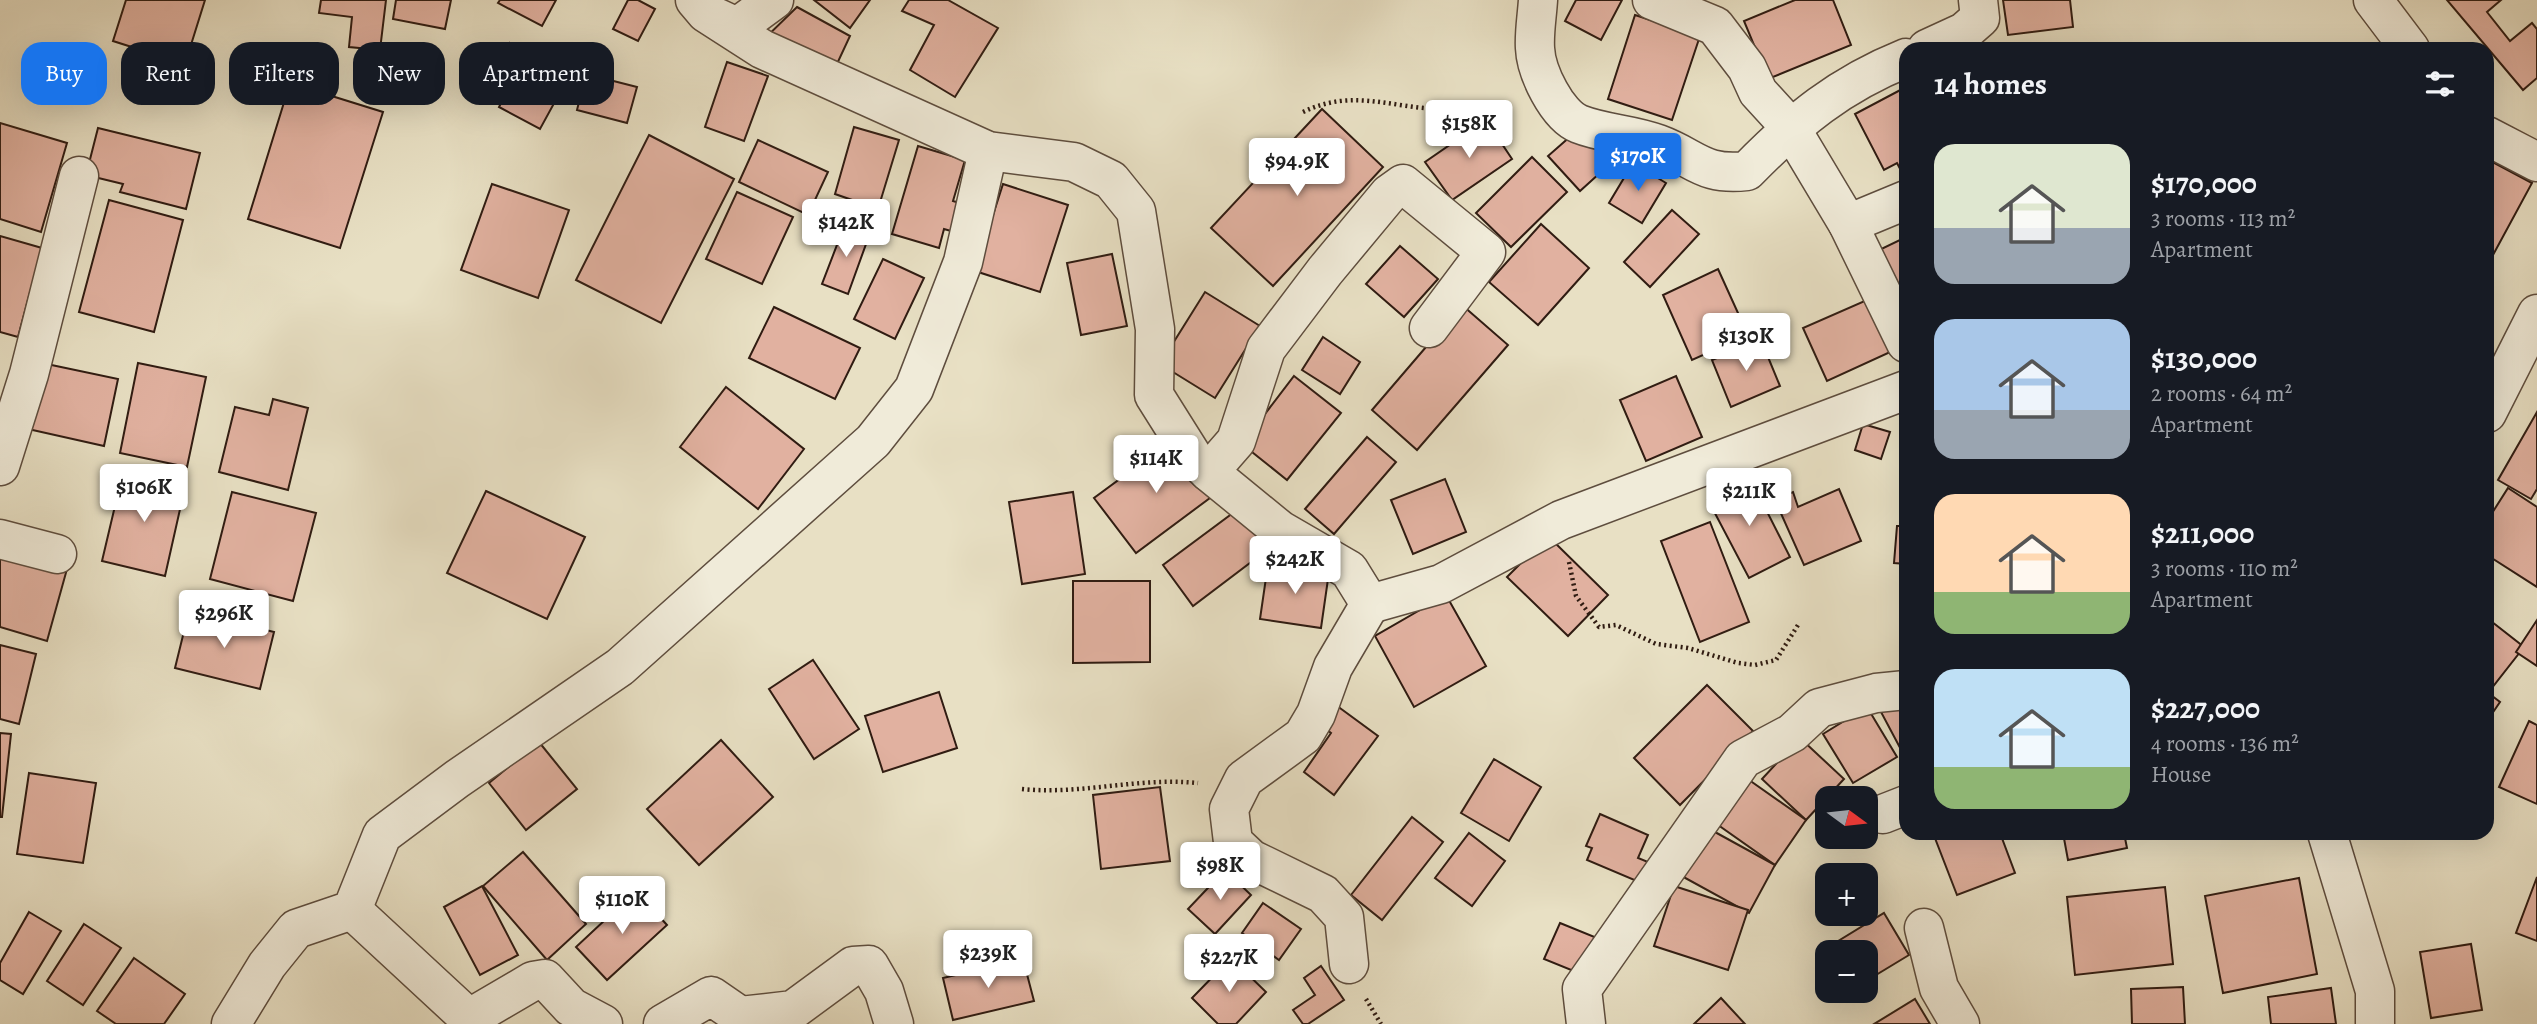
<!DOCTYPE html>
<html lang="en">
<head>
<meta charset="utf-8">
<style>
  :root { --surface:#171b24; --page:#20242c; --text:#f1f3f6; --muted:#9ea1a6; --accent:#1a73e8 }
  body { margin:0; font-family:Alegreya,serif; background:var(--page); color:var(--text); height:100vh; display:flex; flex-direction:column; font-size:26px; white-space:nowrap }
  * { box-sizing:border-box; margin:0 }
  p { font-size:23px; color:var(--muted) }
  .icon { flex:none; width:38px; height:38px; fill:none; stroke:currentColor; stroke-width:2; stroke-linecap:round; stroke-linejoin:round }
  .map { position:relative; flex:1; overflow:hidden }
  .details { position:absolute; left:1899px; top:42px; width:595px; height:798px; display:flex; flex-direction:column; background:var(--surface); border-radius:21px; box-shadow:0 7px 28px #0002 }
  .details>* { flex:none }
  .top-card { position:absolute; left:21px; top:42px; width:665px; height:63px; display:flex; gap:14px }
  .needle { width:46px; rotate:105deg }
  .buttons { position:absolute; left:1815px; top:786px; display:grid; gap:14px }
  .buttons a { display:grid; place-items:center; width:63px; height:63px; border-radius:14px; background:var(--surface); box-shadow:0 7px 28px #0002; font-size:35px }
  .price { position:absolute; translate:-50% -60px; padding:0 16px; border-radius:7px; background:#fff; color:#222; font-size:23px; line-height:46px; filter:drop-shadow(0 2px 4px #0008) }
  .price::after { content:''; position:absolute; left:50%; top:42px; width:21px; height:16px; margin-left:-10px; background:inherit; clip-path:polygon(0 0,100% 0,50% 100%) }
  .price.active { background:var(--accent); color:#fff }
  ul { padding:0; list-style:none }
  li { display:flex; align-items:center; gap:21px; height:175px; padding:0 35px }
  li span { display:grid; place-items:center; flex:none; width:196px; height:140px; border-radius:21px; color:#555 }
  li>.icon { margin-inline-start:auto }
  span .icon { width:84px; height:84px; fill:#fffc; stroke-width:1 }
  li b { font-size:30px }
  h2 { display:flex; justify-content:space-between; align-items:center; height:84px; padding:0 35px; font-size:30px }
  .tag { padding:0 24px; border-radius:21px; background:var(--surface); box-shadow:0 7px 28px #0002; font-size:24px; line-height:63px }
  .tag.active { background:var(--accent); color:#fff }
  .map>svg:first-child { display:block }
  .building { fill:#e1b1a0; stroke:#301c12; stroke-width:2 }
  .lines { fill:none; stroke-linecap:round; stroke-linejoin:round }
  .minor-casing { stroke:#5e4d3e; stroke-width:41 }
  .path { stroke:#301c12; stroke-width:4.5; stroke-dasharray:2 3.5; stroke-linecap:butt }
  .minor { stroke:#f0ebd9; stroke-width:38 }
</style>
</head>
<body>
<div class="map">
<svg width="2537" height="1024" viewBox="0 0 2537 1024">
  <rect width="100%" height="100%" fill="#e8e0c4"/>
  <filter id="stains"><feTurbulence type="fractalNoise" baseFrequency=".00286" numOctaves="4"/><feColorMatrix values="0 0 0 0 .2 0 0 0 0 .09 0 0 0 0 .02 0 0 0 .5 -.17"/></filter>
  <radialGradient id="worn" r=".72"><stop offset=".6" stop-color="#630" stop-opacity="0"/><stop offset="1" stop-color="#630" stop-opacity=".3"/></radialGradient>
  <g class="building">
    <polygon points="126,0 205,0 185,64 113,41"/>
    <polygon points="321,0 386,0 380,50 349,47 352,17 319,13"/>
    <polygon points="396,0 451,0 445,29 393,19"/>
    <polygon points="500,0 556,0 542,26 498,3"/>
    <polygon points="628,0 638,0 655,9 638,41 613,29"/>
    <polygon points="814,0 870,0 850,28"/>
    <polygon points="909,0 948,0 998,28 955,97 910,70 934,25 902,11"/>
    <polygon points="1576,0 1622,0 1601,40 1565,21"/>
    <polygon points="1795,0 1833,0 1851,45 1768,79 1744,21"/>
    <polygon points="2003,0 2070,0 2073,27 2008,35"/>
    <polygon points="2447,0 2501,0 2487,12 2510,41 2532,23 2537,29 2537,78 2523,90"/>
    <polygon points="797,7 850,36 829,81 760,43"/>
    <polygon points="1635,15 1700,36 1672,120 1608,99"/>
    <polygon points="510,43 569,76 540,129 499,107 512,82 501,76"/>
    <polygon points="727,62 768,76 744,141 705,127"/>
    <polygon points="586,74 637,87 627,123 577,110"/>
    <polygon points="290,83 383,112 340,248 248,219"/>
    <polygon points="1906,87 1906,180 1897,163 1884,170 1855,114"/>
    <polygon points="1322,109 1383,167 1273,286 1211,228"/>
    <polygon points="1486,120 1512,159 1452,200 1425,162"/>
    <polygon points="0,123 67,143 41,232 0,219"/>
    <polygon points="854,127 899,140 878,209 835,194"/>
    <polygon points="98,128 200,153 186,209 120,192 123,184 86,175"/>
    <polygon points="1580,128 1611,163 1580,191 1548,156"/>
    <polygon points="649,135 734,179 661,323 576,280"/>
    <polygon points="758,140 828,172 808,215 739,182"/>
    <polygon points="918,146 965,160 953,201 960,203 951,231 944,229 939,248 892,234"/>
    <polygon points="1532,157 1567,192 1511,247 1476,213"/>
    <polygon points="2487,159 2532,183 2493,255 2487,252"/>
    <polygon points="1633,163 1666,183 1642,223 1609,203"/>
    <polygon points="492,184 569,210 538,298 461,270"/>
    <polygon points="1003,184 1068,205 1040,292 975,271"/>
    <polygon points="737,192 793,217 762,284 706,259"/>
    <polygon points="109,200 183,220 154,332 79,312"/>
    <polygon points="1672,210 1699,234 1650,287 1624,262"/>
    <polygon points="845,224 870,233 848,294 822,284"/>
    <polygon points="1541,224 1589,268 1538,325 1489,282"/>
    <polygon points="0,236 42,248 18,337 0,332"/>
    <polygon points="1906,237 1906,318 1873,253"/>
    <polygon points="1400,246 1438,279 1404,317 1366,284"/>
    <polygon points="1112,254 1127,326 1081,335 1067,263"/>
    <polygon points="883,259 924,278 895,339 854,319"/>
    <polygon points="1718,269 1748,335 1692,360 1663,295"/>
    <polygon points="1205,292 1260,326 1215,398 1160,364"/>
    <polygon points="1876,296 1899,348 1827,381 1803,328"/>
    <polygon points="1462,305 1508,345 1417,450 1372,410"/>
    <polygon points="774,307 860,348 835,399 749,358"/>
    <polygon points="1323,337 1360,362 1340,394 1302,370"/>
    <polygon points="1761,340 1780,386 1731,407 1712,360"/>
    <polygon points="42,363 118,379 104,446 28,429"/>
    <polygon points="138,363 206,377 187,467 120,453"/>
    <polygon points="1294,376 1341,413 1287,480 1242,444"/>
    <polygon points="1676,376 1702,437 1646,461 1620,400"/>
    <polygon points="726,387 804,449 758,509 680,447"/>
    <polygon points="273,399 308,408 288,490 219,472 235,407 269,415"/>
    <polygon points="2537,412 2537,489 2531,499 2498,480"/>
    <polygon points="1863,424 1890,432 1881,459 1855,450"/>
    <polygon points="1177,437 1218,492 1136,553 1094,498"/>
    <polygon points="1367,437 1396,462 1334,534 1305,509"/>
    <polygon points="123,472 185,487 165,576 102,561"/>
    <polygon points="1750,478 1790,557 1749,578 1708,500"/>
    <polygon points="1445,479 1466,532 1413,554 1391,500"/>
    <polygon points="2508,488 2537,507 2537,587 2487,555 2487,521"/>
    <polygon points="1839,489 1861,541 1804,565 1775,500 1793,492 1798,507"/>
    <polygon points="486,491 585,537 547,619 447,573"/>
    <polygon points="232,492 316,513 293,601 210,579"/>
    <polygon points="1073,492 1085,574 1022,584 1009,502"/>
    <polygon points="1245,504 1275,544 1193,606 1163,565"/>
    <polygon points="1710,522 1749,622 1700,642 1661,541"/>
    <polygon points="1897,526 1906,526 1906,564 1894,563"/>
    <polygon points="1548,536 1608,595 1568,636 1507,577"/>
    <polygon points="0,550 67,569 47,641 0,627"/>
    <polygon points="1268,564 1329,572 1321,628 1260,619"/>
    <polygon points="1073,581 1150,581 1150,662 1073,663"/>
    <polygon points="1446,595 1486,666 1414,707 1375,636"/>
    <polygon points="189,611 274,632 260,689 175,668"/>
    <polygon points="2487,618 2524,647 2491,689 2487,686"/>
    <polygon points="2537,620 2537,666 2516,652"/>
    <polygon points="0,645 36,654 19,724 0,719"/>
    <polygon points="813,660 859,729 814,759 769,689"/>
    <polygon points="1707,685 1753,731 1680,805 1634,758"/>
    <polygon points="939,692 957,748 883,772 865,716"/>
    <polygon points="2487,692 2500,702 2487,721"/>
    <polygon points="1906,699 1906,759 1881,712"/>
    <polygon points="1329,700 1378,736 1334,795 1304,772 1331,733 1314,720"/>
    <polygon points="1867,707 1897,757 1853,783 1823,734"/>
    <polygon points="2529,721 2537,725 2537,804 2499,787"/>
    <polygon points="0,733 11,734 2,817 0,817"/>
    <polygon points="1800,738 1844,779 1806,820 1762,779"/>
    <polygon points="721,740 773,797 699,865 647,809"/>
    <polygon points="539,742 577,789 526,830 489,783"/>
    <polygon points="1494,759 1541,787 1509,841 1461,813"/>
    <polygon points="29,773 96,783 83,863 17,854"/>
    <polygon points="1742,775 1806,820 1775,865 1711,820"/>
    <polygon points="1160,787 1170,861 1101,869 1093,795"/>
    <polygon points="1600,814 1648,835 1638,858 1648,862 1639,882 1587,860 1592,848 1586,846"/>
    <polygon points="1412,817 1443,842 1382,920 1351,895"/>
    <polygon points="1704,826 1775,865 1749,913 1678,874"/>
    <polygon points="1469,833 1505,861 1472,906 1435,878"/>
    <polygon points="1933,833 2000,833 2015,873 1957,895"/>
    <polygon points="2063,833 2124,833 2127,848 2068,860"/>
    <polygon points="523,852 586,924 547,960 483,886"/>
    <polygon points="1225,870 1251,895 1215,934 1188,909"/>
    <polygon points="2537,877 2537,941 2516,933"/>
    <polygon points="2299,878 2317,974 2223,993 2205,896"/>
    <polygon points="482,886 518,955 480,975 444,907"/>
    <polygon points="1674,886 1748,910 1728,970 1654,946"/>
    <polygon points="2165,887 2173,964 2075,975 2067,897"/>
    <polygon points="636,891 667,925 607,980 576,947"/>
    <polygon points="1263,903 1301,929 1279,960 1242,933"/>
    <polygon points="29,912 61,931 23,994 0,980 0,963"/>
    <polygon points="1884,913 1909,955 1866,981 1866,952 1834,952 1830,946"/>
    <polygon points="1560,923 1597,938 1581,974 1544,959"/>
    <polygon points="84,924 121,948 83,1005 47,981"/>
    <polygon points="2471,944 2482,1010 2431,1018 2420,952"/>
    <polygon points="134,958 185,994 164,1024 116,1024 97,1011"/>
    <polygon points="1231,958 1266,992 1236,1024 1218,1024 1192,998"/>
    <polygon points="1023,959 1034,1001 953,1020 943,978"/>
    <polygon points="1321,966 1344,1000 1308,1024 1303,1024 1293,1010 1315,995 1304,978"/>
    <polygon points="2183,987 2185,1024 2132,1024 2131,989"/>
    <polygon points="2331,988 2336,1024 2271,1024 2268,997"/>
    <polygon points="1721,998 1745,1024 1694,1024"/>
    <polygon points="1915,999 1930,1024 1874,1024"/>
  </g>
  <g class="lines">
    <defs>
      <g id="minor">
        <polyline points="695,0 706,13 762,49 988,151 1074,162 1111,180 1136,211 1155,329 1154,395 1193,457 1209,472 1280,530 1349,570 1370,604 1441,584 1561,520 1906,390"/>
        <path d="M 1538,0 C 1537,16 1534,33 1535,48 C 1536,72 1557,115 1579,124 C 1604,134 1632,134 1658,144 C 1696,158 1702,176 1747,171 C 1797,120 1839,85 1906,58"/>
        <polyline points="1652,0 1715,26 1747,68 1758,92 1790,127 1848,224 1906,343"/>
        <polyline points="2373,0 2410,49"/>
        <polyline points="711,15 737,27 774,0"/>
        <polyline points="1927,49 1964,32 1980,18 1978,0"/>
        <polyline points="2487,136 2537,162"/>
        <polyline points="1848,224 1906,200"/>
        <polyline points="2487,413 2537,314"/>
        <polyline points="0,466 29,374 79,176"/>
        <polyline points="1209,472 1236,441 1266,349 1325,271 1389,194 1403,184 1486,252 1429,328"/>
        <polyline points="0,539 57,554"/>
        <polyline points="1883,814 1906,805"/>
        <polyline points="2327,833 2375,991 2375,1024"/>
        <polyline points="352,910 475,1024"/>
        <polyline points="1924,928 1939,988 1960,1024"/>
        <polyline points="1349,964 1344,917 1323,894 1251,859 1233,842 1229,809 1244,779 1303,736 1316,714 1333,667 1370,604"/>
        <polyline points="470,1018 533,981 545,979 571,1007 603,1024"/>
        <polyline points="231,1024 267,965 296,929 352,910 382,835 457,779 620,667 873,441 914,389 963,262 988,151"/>
        <polyline points="663,1024 711,996 740,1016 793,1010 853,966 869,965 884,991 894,1024"/>
        <polyline points="1586,1024 1582,989 1743,759 1792,733 1819,708 1876,693 1906,690"/>
      </g>
    </defs>
    <use href="#minor" class="minor-casing"/>
    <g class="path">
      <path d="M 1303,112 C 1353,88 1390,108 1441,109 C 1464,110 1488,107 1511,107"/>
      <polyline points="1569,562 1576,596 1599,627 1616,625 1656,644 1688,648 1738,663 1755,665 1776,660 1798,625"/>
      <path d="M 1022,789 C 1082,795 1138,777 1198,783"/>
      <polyline points="1366,999 1381,1024"/>
    </g>
    <use href="#minor" class="minor"/>
  </g>
  <rect width="100%" height="100%" filter="url(#stains)"/>
  <rect width="100%" height="100%" fill="url(#worn)"/>
</svg>
<div class="buttons">
<a><svg class="needle" viewBox="-14 -14 28 28"><path d="M0-13l5 13h-10z" fill="#e53935"/><path d="M0 13l5-13h-10z" fill="#9ea1a6"/></svg></a>
<a>+</a>
<a>−</a>
</div>
<b class="price" style="left:1469px;top:160px">$158K</b>
<b class="price active" style="left:1638px;top:193px">$170K</b>
<b class="price" style="left:1297px;top:198px">$94.9K</b>
<b class="price" style="left:846px;top:259px">$142K</b>
<b class="price" style="left:1746px;top:373px">$130K</b>
<b class="price" style="left:1156px;top:495px">$114K</b>
<b class="price" style="left:144px;top:524px">$106K</b>
<b class="price" style="left:1749px;top:528px">$211K</b>
<b class="price" style="left:1295px;top:596px">$242K</b>
<b class="price" style="left:224px;top:650px">$296K</b>
<b class="price" style="left:1220px;top:902px">$98K</b>
<b class="price" style="left:622px;top:936px">$110K</b>
<b class="price" style="left:988px;top:990px">$239K</b>
<b class="price" style="left:1229px;top:994px">$227K</b>
<div class="top-card">
<a class="tag active">Buy</a>
<a class="tag">Rent</a>
<a class="tag">Filters</a>
<a class="tag">New</a>
<a class="tag">Apartment</a>
</div>
<section class="details">
<h2>14 homes<svg class="icon" aria-label="filters" viewBox="0 0 24 24"><path d="M4 7h16M4 17h16"/><circle cx="9" cy="7" r="2"/><circle cx="15" cy="17" r="2"/></svg></h2>
<ul>
<li><span style="background:linear-gradient(#dfe7d0 60%,#9aa5b1 0)"><svg class="icon" aria-label="home" viewBox="0 0 24 24"><path d="M3 11l9-7 9 7M6 9v11h12V9"/></svg></span><div><b>$170,000</b><p>3 rooms · 113 m²</p><p>Apartment</p></div></li>
<li><span style="background:linear-gradient(#a9c7e8 65%,#9aa5b1 0)"><svg class="icon" aria-label="home" viewBox="0 0 24 24"><path d="M3 11l9-7 9 7M6 9v11h12V9"/></svg></span><div><b>$130,000</b><p>2 rooms · 64 m²</p><p>Apartment</p></div></li>
<li><span style="background:linear-gradient(#ffd9b3 70%,#8fb573 0)"><svg class="icon" aria-label="home" viewBox="0 0 24 24"><path d="M3 11l9-7 9 7M6 9v11h12V9"/></svg></span><div><b>$211,000</b><p>3 rooms · 110 m²</p><p>Apartment</p></div></li>
<li><span style="background:linear-gradient(#bfe0f5 70%,#8fb573 0)"><svg class="icon" aria-label="home" viewBox="0 0 24 24"><path d="M3 11l9-7 9 7M6 9v11h12V9"/></svg></span><div><b>$227,000</b><p>4 rooms · 136 m²</p><p>House</p></div></li>
</ul>
</section>
</div>
</body>
</html>
